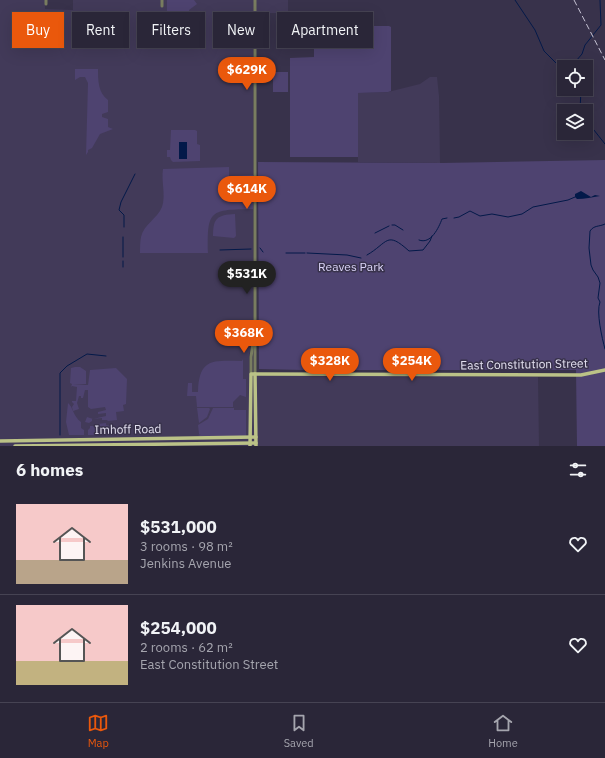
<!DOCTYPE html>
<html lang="en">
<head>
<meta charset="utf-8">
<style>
  :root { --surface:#2a2638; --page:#363243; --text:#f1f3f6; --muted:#a5a5ae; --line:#464353; --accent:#ea580c }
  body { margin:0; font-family:"IBM Plex Sans",sans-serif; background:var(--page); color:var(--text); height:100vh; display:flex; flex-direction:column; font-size:15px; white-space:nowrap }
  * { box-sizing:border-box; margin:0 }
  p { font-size:13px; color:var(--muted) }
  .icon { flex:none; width:22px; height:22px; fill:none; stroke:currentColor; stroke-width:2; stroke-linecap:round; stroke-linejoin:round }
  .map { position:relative; height:446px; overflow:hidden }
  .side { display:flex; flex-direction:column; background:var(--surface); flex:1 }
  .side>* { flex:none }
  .hud { position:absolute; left:12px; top:12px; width:400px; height:36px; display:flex; gap:8px }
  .tools { position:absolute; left:557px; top:60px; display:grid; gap:8px }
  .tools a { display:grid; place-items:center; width:36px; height:36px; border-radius:0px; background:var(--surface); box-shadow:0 4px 16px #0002,0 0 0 1px var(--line); font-size:20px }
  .price { position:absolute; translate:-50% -34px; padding:0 9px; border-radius:14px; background:var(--accent); color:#fff; font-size:13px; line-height:26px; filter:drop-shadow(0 1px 2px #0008) }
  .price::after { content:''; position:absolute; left:50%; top:24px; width:12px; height:9px; margin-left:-6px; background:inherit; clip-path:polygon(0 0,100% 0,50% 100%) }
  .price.on { background:#222; color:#fff }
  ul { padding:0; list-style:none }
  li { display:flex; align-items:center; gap:12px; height:100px; padding:0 16px }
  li+li { border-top:1px solid var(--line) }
  li span { display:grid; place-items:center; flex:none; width:112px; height:80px; border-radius:0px; color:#555 }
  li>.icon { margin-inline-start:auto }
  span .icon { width:48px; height:48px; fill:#fffc; stroke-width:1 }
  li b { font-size:17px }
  h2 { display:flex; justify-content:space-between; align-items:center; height:48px; padding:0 16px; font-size:17px }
  .chip { padding:0 14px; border-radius:0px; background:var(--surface); box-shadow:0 4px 16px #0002,0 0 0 1px var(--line); font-size:14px; line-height:36px }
  .chip.on { background:var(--accent); color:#fff }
  .tab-bar { display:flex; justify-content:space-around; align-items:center; height:56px; border-top:1px solid var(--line); background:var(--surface); font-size:11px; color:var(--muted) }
  .tab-bar a { display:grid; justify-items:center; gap:2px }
  .tab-bar .on { color:var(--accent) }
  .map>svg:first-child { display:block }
  .built { fill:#423a59 }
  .green { fill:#4e4370 }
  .water { fill:#031949 }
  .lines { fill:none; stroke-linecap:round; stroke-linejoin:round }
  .stream { stroke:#031949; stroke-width:1 }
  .minor { stroke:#797d60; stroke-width:3 }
  .major { stroke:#bbc287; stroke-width:3.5 }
  .rail { stroke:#c4c1d2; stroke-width:1; stroke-dasharray:6 3; stroke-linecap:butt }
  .labels { text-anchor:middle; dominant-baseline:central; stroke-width:3; stroke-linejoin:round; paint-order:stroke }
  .park-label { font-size:12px; fill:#dbd4f8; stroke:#38324b }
  .street-label { font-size:12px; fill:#e3e0f0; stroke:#38324b }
</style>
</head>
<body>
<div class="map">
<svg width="605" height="446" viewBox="0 0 605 446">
  <rect width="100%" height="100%" fill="#38324b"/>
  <g class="built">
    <polygon points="0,0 45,0 45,9 73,10 73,0 288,0 288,13 253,13 253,326 249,358 249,375 538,377 539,446 0,446"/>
    <polygon points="430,77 437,77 439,96 440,163 358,162 358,93 388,92 420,84"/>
  </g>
  <g class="green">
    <polygon points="167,0 194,0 197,4 189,10 189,43 167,43"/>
    <polygon points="314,26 389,26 391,27 391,91 388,92 358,93 358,157 290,157 290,58 314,57"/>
    <path d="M 75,69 L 98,69 C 98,80 98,93 108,100 L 108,112 L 102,114 L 102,117 L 108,119 L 108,127 L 113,129 L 100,134 L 92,148 L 88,150 L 88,152 L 86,155 L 88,83 L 85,77 L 80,77 L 75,80 Z"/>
    <rect x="273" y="72" width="15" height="20"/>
    <polygon points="171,130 195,130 197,131 197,144 200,145 200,161 173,162 171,160 170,157 167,157 167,150 170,150"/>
    <polygon points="605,160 605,446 577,446 576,370 303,370 259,369 258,162 442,163"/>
    <path d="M 229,167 L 229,176 L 253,175 L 253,209 C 210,210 207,209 208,253 L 140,253 C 140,248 140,242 141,237 C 144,224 157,219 162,207 C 166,195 161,181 163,169 Z"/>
    <path d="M 235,214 L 236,236 L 234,238 L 213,236 C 213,218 217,215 235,214 Z"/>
    <path d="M 243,359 L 243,379 L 246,379 L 246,397 L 240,395 L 233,402 L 233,407 L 197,407 L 196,396 L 187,396 L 188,383 L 192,383 L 192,392 L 198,392 C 199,357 214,361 242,361 Z"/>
    <polygon points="75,367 80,367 86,371 86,384 73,385 88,385 90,370 116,368 127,379 126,404 123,405 124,411 116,412 117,420 108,421 107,420 102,420 102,418 92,419 92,421 89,423 85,422 87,417 93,419 106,416 106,413 98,414 98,412 106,410 105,407 91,409 88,407 88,390 85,390 83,398 81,398 81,396 79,396 77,403 79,409 73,411 72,407 74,404 72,402 72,401 76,401 77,387 72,386 71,387 72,384 70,383 71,368"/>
    <path d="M 68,403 C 73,407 73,416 81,422 L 81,428 L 84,430 L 84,435 L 69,435 L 66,422 Z"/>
    <polygon points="197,408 209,408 210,409 207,417 199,423"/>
    <polygon points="213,408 234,408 234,410 246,410 246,436 200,436 198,435 201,434 199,434 198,425 208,419"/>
    <polygon points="106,423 106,425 116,427 124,426 124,435 88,435 88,430 90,428 90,426 97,426 98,424"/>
  </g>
  <g class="water">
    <rect x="179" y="142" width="8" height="17"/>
    <path d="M 581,191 L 591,197 L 595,195 L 600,196 C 592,197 585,199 577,199 L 575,197 L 575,194 Z"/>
  </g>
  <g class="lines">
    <g class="stream">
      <polyline points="515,0 535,30 544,51 557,64 564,69"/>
      <polyline points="572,67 575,65 576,61 582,54 585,45 601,25 600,0"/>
      <polyline points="580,111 581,89"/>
      <polyline points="586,120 605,144"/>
      <polyline points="454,218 459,217 470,211 480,216 492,214 508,217 522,214 533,207 568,200 575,197"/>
      <path d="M 605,224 C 599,227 594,225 590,231 L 589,248 L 591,265 L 593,270 L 598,277 L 600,283 L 598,298 L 600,302 C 596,312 602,338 605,349"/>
      <polyline points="392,225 395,225 403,230"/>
      <polyline points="124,227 124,215 119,210 121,202 135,174"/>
      <polyline points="375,233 389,226"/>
      <path d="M 419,240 C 431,245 439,227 442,219 L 447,218"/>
      <polyline points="260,248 263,252"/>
      <polyline points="220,250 251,249"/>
      <polyline points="286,253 305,253"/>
      <polyline points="307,253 347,255 361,258"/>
      <path d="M 367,255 C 388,243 386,230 409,251 L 423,250 L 430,241 L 432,236"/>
      <polyline points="123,257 123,237"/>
      <polyline points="123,261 123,267"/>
      <polyline points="60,435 60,373 67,366 87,354 106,356"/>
    </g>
    <g class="minor">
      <polyline points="46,4 46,0"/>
      <polyline points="162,6 162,0"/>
      <polyline points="251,374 251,357 253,343"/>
      <polyline points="255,374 255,0"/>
    </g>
    <g class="major">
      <polyline points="255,374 256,446"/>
      <polyline points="0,441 256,437"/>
      <polyline points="15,446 256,443"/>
      <polyline points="250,446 251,374 581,375 605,370"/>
    </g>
    <polyline class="rail" points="574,0 605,60"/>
  </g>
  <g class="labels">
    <g class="park-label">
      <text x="351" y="266">Reaves Park</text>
    </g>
    <g class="street-label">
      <text transform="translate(524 364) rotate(-1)">East Constitution Street</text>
      <text transform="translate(128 429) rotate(-1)">Imhoff Road</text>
    </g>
  </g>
</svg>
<div class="tools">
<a><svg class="icon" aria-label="locate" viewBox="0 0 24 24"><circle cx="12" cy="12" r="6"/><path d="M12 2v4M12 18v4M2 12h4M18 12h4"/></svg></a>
<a><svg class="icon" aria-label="layers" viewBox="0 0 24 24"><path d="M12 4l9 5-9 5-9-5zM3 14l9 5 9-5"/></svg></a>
</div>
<b class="price" style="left:247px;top:91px">$629K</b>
<b class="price" style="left:247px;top:210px">$614K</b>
<b class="price on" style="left:247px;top:295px">$531K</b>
<b class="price" style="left:244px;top:354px">$368K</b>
<b class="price" style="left:330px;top:382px">$328K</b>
<b class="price" style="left:412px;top:382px">$254K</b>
<div class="hud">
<a class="chip on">Buy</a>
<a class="chip">Rent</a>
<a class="chip">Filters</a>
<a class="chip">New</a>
<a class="chip">Apartment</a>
</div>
</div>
<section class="side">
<h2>6 homes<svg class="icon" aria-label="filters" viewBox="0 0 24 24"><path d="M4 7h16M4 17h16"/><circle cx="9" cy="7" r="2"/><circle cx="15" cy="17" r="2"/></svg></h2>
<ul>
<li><span style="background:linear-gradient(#f6c9c9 70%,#b9a48a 0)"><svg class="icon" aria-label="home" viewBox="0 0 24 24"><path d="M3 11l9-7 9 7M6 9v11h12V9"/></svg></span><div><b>$531,000</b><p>3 rooms · 98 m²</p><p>Jenkins Avenue</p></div><svg class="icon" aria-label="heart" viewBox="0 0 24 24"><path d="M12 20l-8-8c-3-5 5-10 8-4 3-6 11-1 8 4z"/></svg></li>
<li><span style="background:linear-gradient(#f6c9c9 70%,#c2b280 0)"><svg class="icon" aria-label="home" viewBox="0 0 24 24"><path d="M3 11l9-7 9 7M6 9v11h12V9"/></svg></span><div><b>$254,000</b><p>2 rooms · 62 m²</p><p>East Constitution Street</p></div><svg class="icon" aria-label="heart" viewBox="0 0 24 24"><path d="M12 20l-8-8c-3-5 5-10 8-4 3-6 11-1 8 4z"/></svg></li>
</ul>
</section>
<nav class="tab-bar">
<a class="on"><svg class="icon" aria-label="map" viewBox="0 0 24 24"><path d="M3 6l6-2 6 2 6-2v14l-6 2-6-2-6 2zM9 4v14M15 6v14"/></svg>Map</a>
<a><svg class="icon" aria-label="saved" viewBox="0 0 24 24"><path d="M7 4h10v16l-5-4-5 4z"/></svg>Saved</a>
<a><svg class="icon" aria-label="home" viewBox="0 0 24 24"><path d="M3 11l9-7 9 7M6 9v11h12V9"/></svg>Home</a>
</nav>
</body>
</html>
